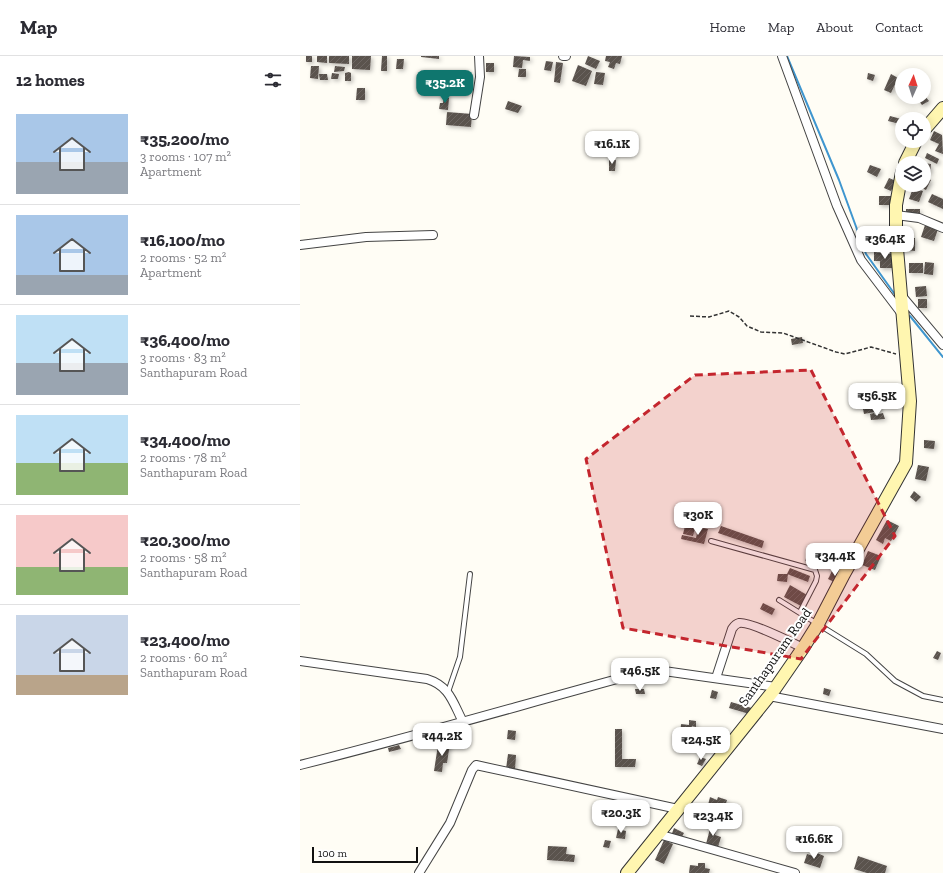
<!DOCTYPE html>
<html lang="en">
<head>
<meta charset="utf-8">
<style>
  :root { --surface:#fff; --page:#f2f2f3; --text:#2b2b33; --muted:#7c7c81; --line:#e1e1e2; --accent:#0f766e }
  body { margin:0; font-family:"Zilla Slab",serif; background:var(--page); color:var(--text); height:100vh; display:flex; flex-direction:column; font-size:15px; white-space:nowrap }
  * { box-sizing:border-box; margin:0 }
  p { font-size:13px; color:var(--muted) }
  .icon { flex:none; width:22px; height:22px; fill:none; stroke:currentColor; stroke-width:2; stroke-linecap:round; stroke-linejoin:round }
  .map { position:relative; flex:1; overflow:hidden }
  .details { display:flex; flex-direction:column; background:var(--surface); width:300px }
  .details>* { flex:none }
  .needle { width:26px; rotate:3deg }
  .controls { position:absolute; left:595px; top:12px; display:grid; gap:8px }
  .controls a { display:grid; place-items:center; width:36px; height:36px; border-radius:50%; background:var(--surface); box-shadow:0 2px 10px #0003; font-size:20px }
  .scale { position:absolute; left:12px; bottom:10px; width:106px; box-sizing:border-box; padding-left:4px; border:2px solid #111; border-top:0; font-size:11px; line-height:14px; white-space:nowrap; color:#111; -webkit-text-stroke:3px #fff; paint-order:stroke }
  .price { position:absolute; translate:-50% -34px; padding:0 9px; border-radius:8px; background:#fff; color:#222; font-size:13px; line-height:26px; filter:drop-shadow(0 1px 2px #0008) }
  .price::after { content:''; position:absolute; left:50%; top:24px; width:12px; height:9px; margin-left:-6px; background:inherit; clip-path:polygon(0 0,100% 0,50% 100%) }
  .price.selected { background:var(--accent); color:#fff }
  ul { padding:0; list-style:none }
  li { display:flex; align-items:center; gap:12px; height:100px; padding:0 16px }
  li+li { border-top:1px solid var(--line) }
  li span { display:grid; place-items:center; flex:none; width:112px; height:80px; border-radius:0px; color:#555 }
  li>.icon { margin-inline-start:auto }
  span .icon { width:48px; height:48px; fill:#fffc; stroke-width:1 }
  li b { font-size:17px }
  h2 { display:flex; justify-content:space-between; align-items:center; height:48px; padding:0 16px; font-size:17px }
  header { display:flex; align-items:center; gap:24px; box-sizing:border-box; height:56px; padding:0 20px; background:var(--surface); border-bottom:1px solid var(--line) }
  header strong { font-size:19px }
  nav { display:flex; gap:22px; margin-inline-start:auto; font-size:14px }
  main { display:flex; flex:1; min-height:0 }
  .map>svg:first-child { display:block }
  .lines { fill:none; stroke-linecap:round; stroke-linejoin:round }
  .stream { stroke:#3f96cf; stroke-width:2 }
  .building { fill:url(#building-hatch); filter:url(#shadow) }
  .lane-casing { stroke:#444; stroke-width:6 }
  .street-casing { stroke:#444; stroke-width:10 }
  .secondary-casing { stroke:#333; stroke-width:14 }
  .path { stroke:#333; stroke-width:1.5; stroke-dasharray:4 2; stroke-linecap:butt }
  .lane { stroke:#fff; stroke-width:4 }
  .street { stroke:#fff; stroke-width:8 }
  .secondary { stroke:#fff6b0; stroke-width:12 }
  .marked { fill:#c4262e; fill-opacity:0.2; stroke:#c4262e; stroke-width:3; stroke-dasharray:8 5; stroke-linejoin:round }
  .labels { text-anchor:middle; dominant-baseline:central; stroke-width:4; stroke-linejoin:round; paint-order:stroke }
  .street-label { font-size:14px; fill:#111; stroke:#fff }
</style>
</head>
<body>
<header>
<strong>Map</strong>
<nav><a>Home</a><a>Map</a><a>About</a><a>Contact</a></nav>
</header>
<main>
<section class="details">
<h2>12 homes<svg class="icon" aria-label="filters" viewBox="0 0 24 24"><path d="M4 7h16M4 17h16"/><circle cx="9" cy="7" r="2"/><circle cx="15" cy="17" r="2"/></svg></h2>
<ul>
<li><span style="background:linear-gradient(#a9c7e8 60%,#9aa5b1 0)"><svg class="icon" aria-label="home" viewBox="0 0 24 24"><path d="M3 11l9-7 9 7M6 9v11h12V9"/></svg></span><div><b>₹35,200/mo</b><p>3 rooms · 107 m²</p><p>Apartment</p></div></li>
<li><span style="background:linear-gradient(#a9c7e8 75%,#9aa5b1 0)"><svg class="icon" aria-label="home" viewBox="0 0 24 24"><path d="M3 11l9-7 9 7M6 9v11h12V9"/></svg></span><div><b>₹16,100/mo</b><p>2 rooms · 52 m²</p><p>Apartment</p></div></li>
<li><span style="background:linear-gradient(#bfe0f5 60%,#9aa5b1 0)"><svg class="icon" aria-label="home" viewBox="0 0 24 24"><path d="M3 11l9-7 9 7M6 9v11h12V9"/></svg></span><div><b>₹36,400/mo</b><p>3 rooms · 83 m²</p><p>Santhapuram Road</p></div></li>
<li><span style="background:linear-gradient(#bfe0f5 60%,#8fb573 0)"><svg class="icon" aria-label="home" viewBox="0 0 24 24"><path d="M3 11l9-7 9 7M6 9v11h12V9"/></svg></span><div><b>₹34,400/mo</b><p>2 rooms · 78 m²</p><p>Santhapuram Road</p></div></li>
<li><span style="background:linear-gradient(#f6c9c9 65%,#8fb573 0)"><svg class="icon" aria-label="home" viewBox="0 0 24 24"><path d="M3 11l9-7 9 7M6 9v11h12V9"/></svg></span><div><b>₹20,300/mo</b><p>2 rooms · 58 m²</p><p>Santhapuram Road</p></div></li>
<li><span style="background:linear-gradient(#c9d6e8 75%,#b9a48a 0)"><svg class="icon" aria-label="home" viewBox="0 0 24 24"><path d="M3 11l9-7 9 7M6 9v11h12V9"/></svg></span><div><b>₹23,400/mo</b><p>2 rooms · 60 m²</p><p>Santhapuram Road</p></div></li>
</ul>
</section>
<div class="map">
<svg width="643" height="817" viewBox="0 0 643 817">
  <defs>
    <pattern id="building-hatch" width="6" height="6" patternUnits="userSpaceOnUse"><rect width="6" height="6" fill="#5a524d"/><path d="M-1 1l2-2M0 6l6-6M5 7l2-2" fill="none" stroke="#6d6662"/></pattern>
    <filter id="shadow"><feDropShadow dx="2" dy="2" stdDeviation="2" flood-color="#0004"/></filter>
  </defs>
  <rect width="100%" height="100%" fill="#fffdf5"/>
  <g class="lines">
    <g class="stream">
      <polyline points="487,0 539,124 566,198 596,240"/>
      <polyline points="610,260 643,301"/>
    </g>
  </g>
  <g class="building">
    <rect x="6" y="0" width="6" height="6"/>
    <polygon points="17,0 27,0 27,7 17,6"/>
    <polygon points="29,0 49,0 49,8 29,7"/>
    <polygon points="52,0 71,0 70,14 52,13"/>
    <polygon points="82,0 87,0 87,15 81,15"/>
    <polygon points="121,0 139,0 139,3 121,1"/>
    <polygon points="214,0 230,1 230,5 223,4 222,12 213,11"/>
    <polygon points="288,0 300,5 296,13 285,8"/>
    <polygon points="306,0 322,0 320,8 316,7 314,13 308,11 310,6 305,5"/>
    <polygon points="97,3 104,3 103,13 96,13"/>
    <polygon points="246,5 253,6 251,15 244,14"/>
    <polygon points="256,6 263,7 260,27 254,26"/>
    <rect x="186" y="7" width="8" height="9"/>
    <polygon points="278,9 292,15 286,30 272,25"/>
    <polygon points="11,10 19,10 18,23 10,22"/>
    <polygon points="35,10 45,11 44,15 34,16"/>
    <polygon points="219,13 226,13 226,21 218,21"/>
    <polygon points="49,16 51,17 51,25 45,25 45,17"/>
    <polygon points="296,16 305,17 303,29 294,28"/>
    <polygon points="32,17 39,18 38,23 31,23"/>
    <polygon points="568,17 575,19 573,25 567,23"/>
    <polygon points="19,18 27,18 28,24 20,24"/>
    <polygon points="591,18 598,22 591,37 584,34"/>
    <polygon points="57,32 65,32 65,44 56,44"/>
    <polygon points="625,40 629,45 622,49 619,45"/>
    <polygon points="144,41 149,42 148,54 139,53 140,47 143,47"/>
    <polygon points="208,45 222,50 218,57 205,53"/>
    <polygon points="147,56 172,58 171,71 146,69"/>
    <polygon points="590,60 601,63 600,68 588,65"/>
    <polygon points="634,75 642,79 643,98 635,95 639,88 630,84"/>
    <polygon points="627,97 639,103 637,108 625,102"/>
    <polygon points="309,104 316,104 315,115 309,115"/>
    <polygon points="624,107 631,108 630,117 624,117"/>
    <polygon points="570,109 581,113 577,121 567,116"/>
    <polygon points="624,121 631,124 626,134 615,129 624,129"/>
    <polygon points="589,122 596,125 591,135 584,132"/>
    <polygon points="613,132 623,135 619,146 609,143"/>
    <polygon points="632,138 643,143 643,153 628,146"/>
    <rect x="579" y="140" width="13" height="9"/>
    <rect x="606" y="153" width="14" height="6"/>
    <polygon points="625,169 638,173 634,185 621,181"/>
    <polygon points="571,182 581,183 581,192 571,192"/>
    <polygon points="607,182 615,182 615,195 607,194"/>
    <polygon points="574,196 594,198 593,212 580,212 580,205 574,205"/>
    <polygon points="625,206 634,207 633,219 624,218"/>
    <rect x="609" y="207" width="14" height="10"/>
    <polygon points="626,230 627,240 616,241 615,231"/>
    <rect x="618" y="243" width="9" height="9"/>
    <polygon points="502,281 503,287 492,289 491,283"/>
    <polygon points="578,345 580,355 564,358 562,348"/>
    <polygon points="574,357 575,359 583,357 585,363 571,364 570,358"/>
    <polygon points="624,384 635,385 634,393 624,392"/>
    <polygon points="618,409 629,411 626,425 615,423"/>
    <polygon points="614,435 621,441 616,446 610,441"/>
    <polygon points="587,464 599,470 591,485 585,482 583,488 576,484"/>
    <polygon points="386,466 396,468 393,480 383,478"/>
    <polygon points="421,470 464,485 462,492 418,477"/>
    <polygon points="398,471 408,473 404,488 381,483 382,479 396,482"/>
    <polygon points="568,495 581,500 575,514 562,509"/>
    <polygon points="507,499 514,501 512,507 505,505"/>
    <polygon points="490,512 510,520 508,526 487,518"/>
    <polygon points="532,515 542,519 538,528 528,523"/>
    <polygon points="478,518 488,518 487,526 477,525"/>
    <polygon points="490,529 507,539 501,550 484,541"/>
    <polygon points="463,547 475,553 472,559 460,553"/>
    <polygon points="637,595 641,597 638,604 633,602"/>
    <polygon points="524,632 531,634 529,640 523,638"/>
    <polygon points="335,633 344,633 345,638 336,638"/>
    <polygon points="412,634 418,636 416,643 410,642"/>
    <polygon points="431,646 455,653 453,659 429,652"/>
    <polygon points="389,664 396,665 396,671 392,670 391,679 389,679 388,682 380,681 381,668 389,669"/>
    <polygon points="315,673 322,673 322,703 336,703 335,711 315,711"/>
    <polygon points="208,674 216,675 215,684 207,683"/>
    <polygon points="144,686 150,687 147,707 143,707 142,716 134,715 138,689 143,690"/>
    <polygon points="99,689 101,693 89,696 88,692"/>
    <polygon points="208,698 216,699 215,714 206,713"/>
    <polygon points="400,701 406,703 402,710 397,708"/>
    <polygon points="410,741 417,744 418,741 427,744 424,754 408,749"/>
    <polygon points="411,769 417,771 415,779 421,781 418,791 406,788"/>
    <polygon points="374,772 384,777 380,784 371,780"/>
    <polygon points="318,773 326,775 325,783 316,782"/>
    <polygon points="305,784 311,785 309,792 303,791"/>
    <polygon points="364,784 373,788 364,808 355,804"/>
    <polygon points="248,790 267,791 266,798 275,799 274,806 247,804"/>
    <polygon points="517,797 524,800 520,812 504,807 507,798 516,801"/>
    <polygon points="558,800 587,810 585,817 567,817 554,813"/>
    <polygon points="398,807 405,807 405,812 410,813 409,817 389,817 390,809 398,810"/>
  </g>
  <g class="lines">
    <defs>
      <g id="lane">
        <polyline points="411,485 515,514 517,520 516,525 500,556"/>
        <polyline points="479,544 566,598 595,625 623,640 643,644"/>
        <polyline points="148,636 160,601 170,518"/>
      </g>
      <g id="street">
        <polyline points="263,0 266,0"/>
        <polyline points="482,0 537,150 561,204 602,258"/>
        <polyline points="174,59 180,21 179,0"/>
        <polyline points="596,159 619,162 643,172"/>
        <polyline points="0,189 66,181 133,179"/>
        <polyline points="601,239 643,289"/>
        <path d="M 0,605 L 127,623 C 150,630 153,647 163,666"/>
        <path d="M 416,622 L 432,573 C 434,570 435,568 439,567 C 449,565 491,586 503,592"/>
        <polyline points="469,640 643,673"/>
        <path d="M 0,709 C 117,680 231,646 347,615 L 357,614 L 476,631"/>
        <polyline points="358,778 495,817"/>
        <polyline points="119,817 150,767 172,714 176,709 378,753"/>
      </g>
      <g id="secondary">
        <polyline points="624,74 643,52"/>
        <polyline points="605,107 616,85"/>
        <polyline points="327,817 474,634 503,592 518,568 544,518 606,407 610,345 596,181 596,149 602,116"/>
      </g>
    </defs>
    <use href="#lane" class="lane-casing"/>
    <use href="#street" class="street-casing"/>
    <use href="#secondary" class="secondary-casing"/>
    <polyline class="path" points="390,260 409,261 429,255 439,261 447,270 461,276 483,277 536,296 545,298 571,291 596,298"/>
    <use href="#lane" class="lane"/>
    <use href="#street" class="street"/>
    <use href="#secondary" class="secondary"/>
  </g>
  <path class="marked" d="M 511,314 L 595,480 L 501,603 L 323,572 L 286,403 L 395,319 Z"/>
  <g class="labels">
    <g class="street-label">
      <text transform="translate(475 601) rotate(-55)">Santhapuram Road</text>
    </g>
  </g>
</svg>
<div class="controls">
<a><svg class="needle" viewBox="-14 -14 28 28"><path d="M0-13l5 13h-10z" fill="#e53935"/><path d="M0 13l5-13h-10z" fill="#7c7c81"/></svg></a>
<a><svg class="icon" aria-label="locate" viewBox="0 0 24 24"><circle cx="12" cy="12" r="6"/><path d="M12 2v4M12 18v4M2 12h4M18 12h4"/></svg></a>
<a><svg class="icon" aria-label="layers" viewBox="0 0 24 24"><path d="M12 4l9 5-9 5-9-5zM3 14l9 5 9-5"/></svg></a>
</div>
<div class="scale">100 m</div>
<b class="price selected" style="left:145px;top:48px">₹35.2K</b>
<b class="price" style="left:312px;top:109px">₹16.1K</b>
<b class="price" style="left:585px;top:204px">₹36.4K</b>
<b class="price" style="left:577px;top:361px">₹56.5K</b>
<b class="price" style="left:398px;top:480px">₹30K</b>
<b class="price" style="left:535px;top:521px">₹34.4K</b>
<b class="price" style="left:340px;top:636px">₹46.5K</b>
<b class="price" style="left:142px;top:701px">₹44.2K</b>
<b class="price" style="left:401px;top:705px">₹24.5K</b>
<b class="price" style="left:321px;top:778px">₹20.3K</b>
<b class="price" style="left:413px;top:781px">₹23.4K</b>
<b class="price" style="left:514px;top:804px">₹16.6K</b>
</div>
</main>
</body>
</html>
